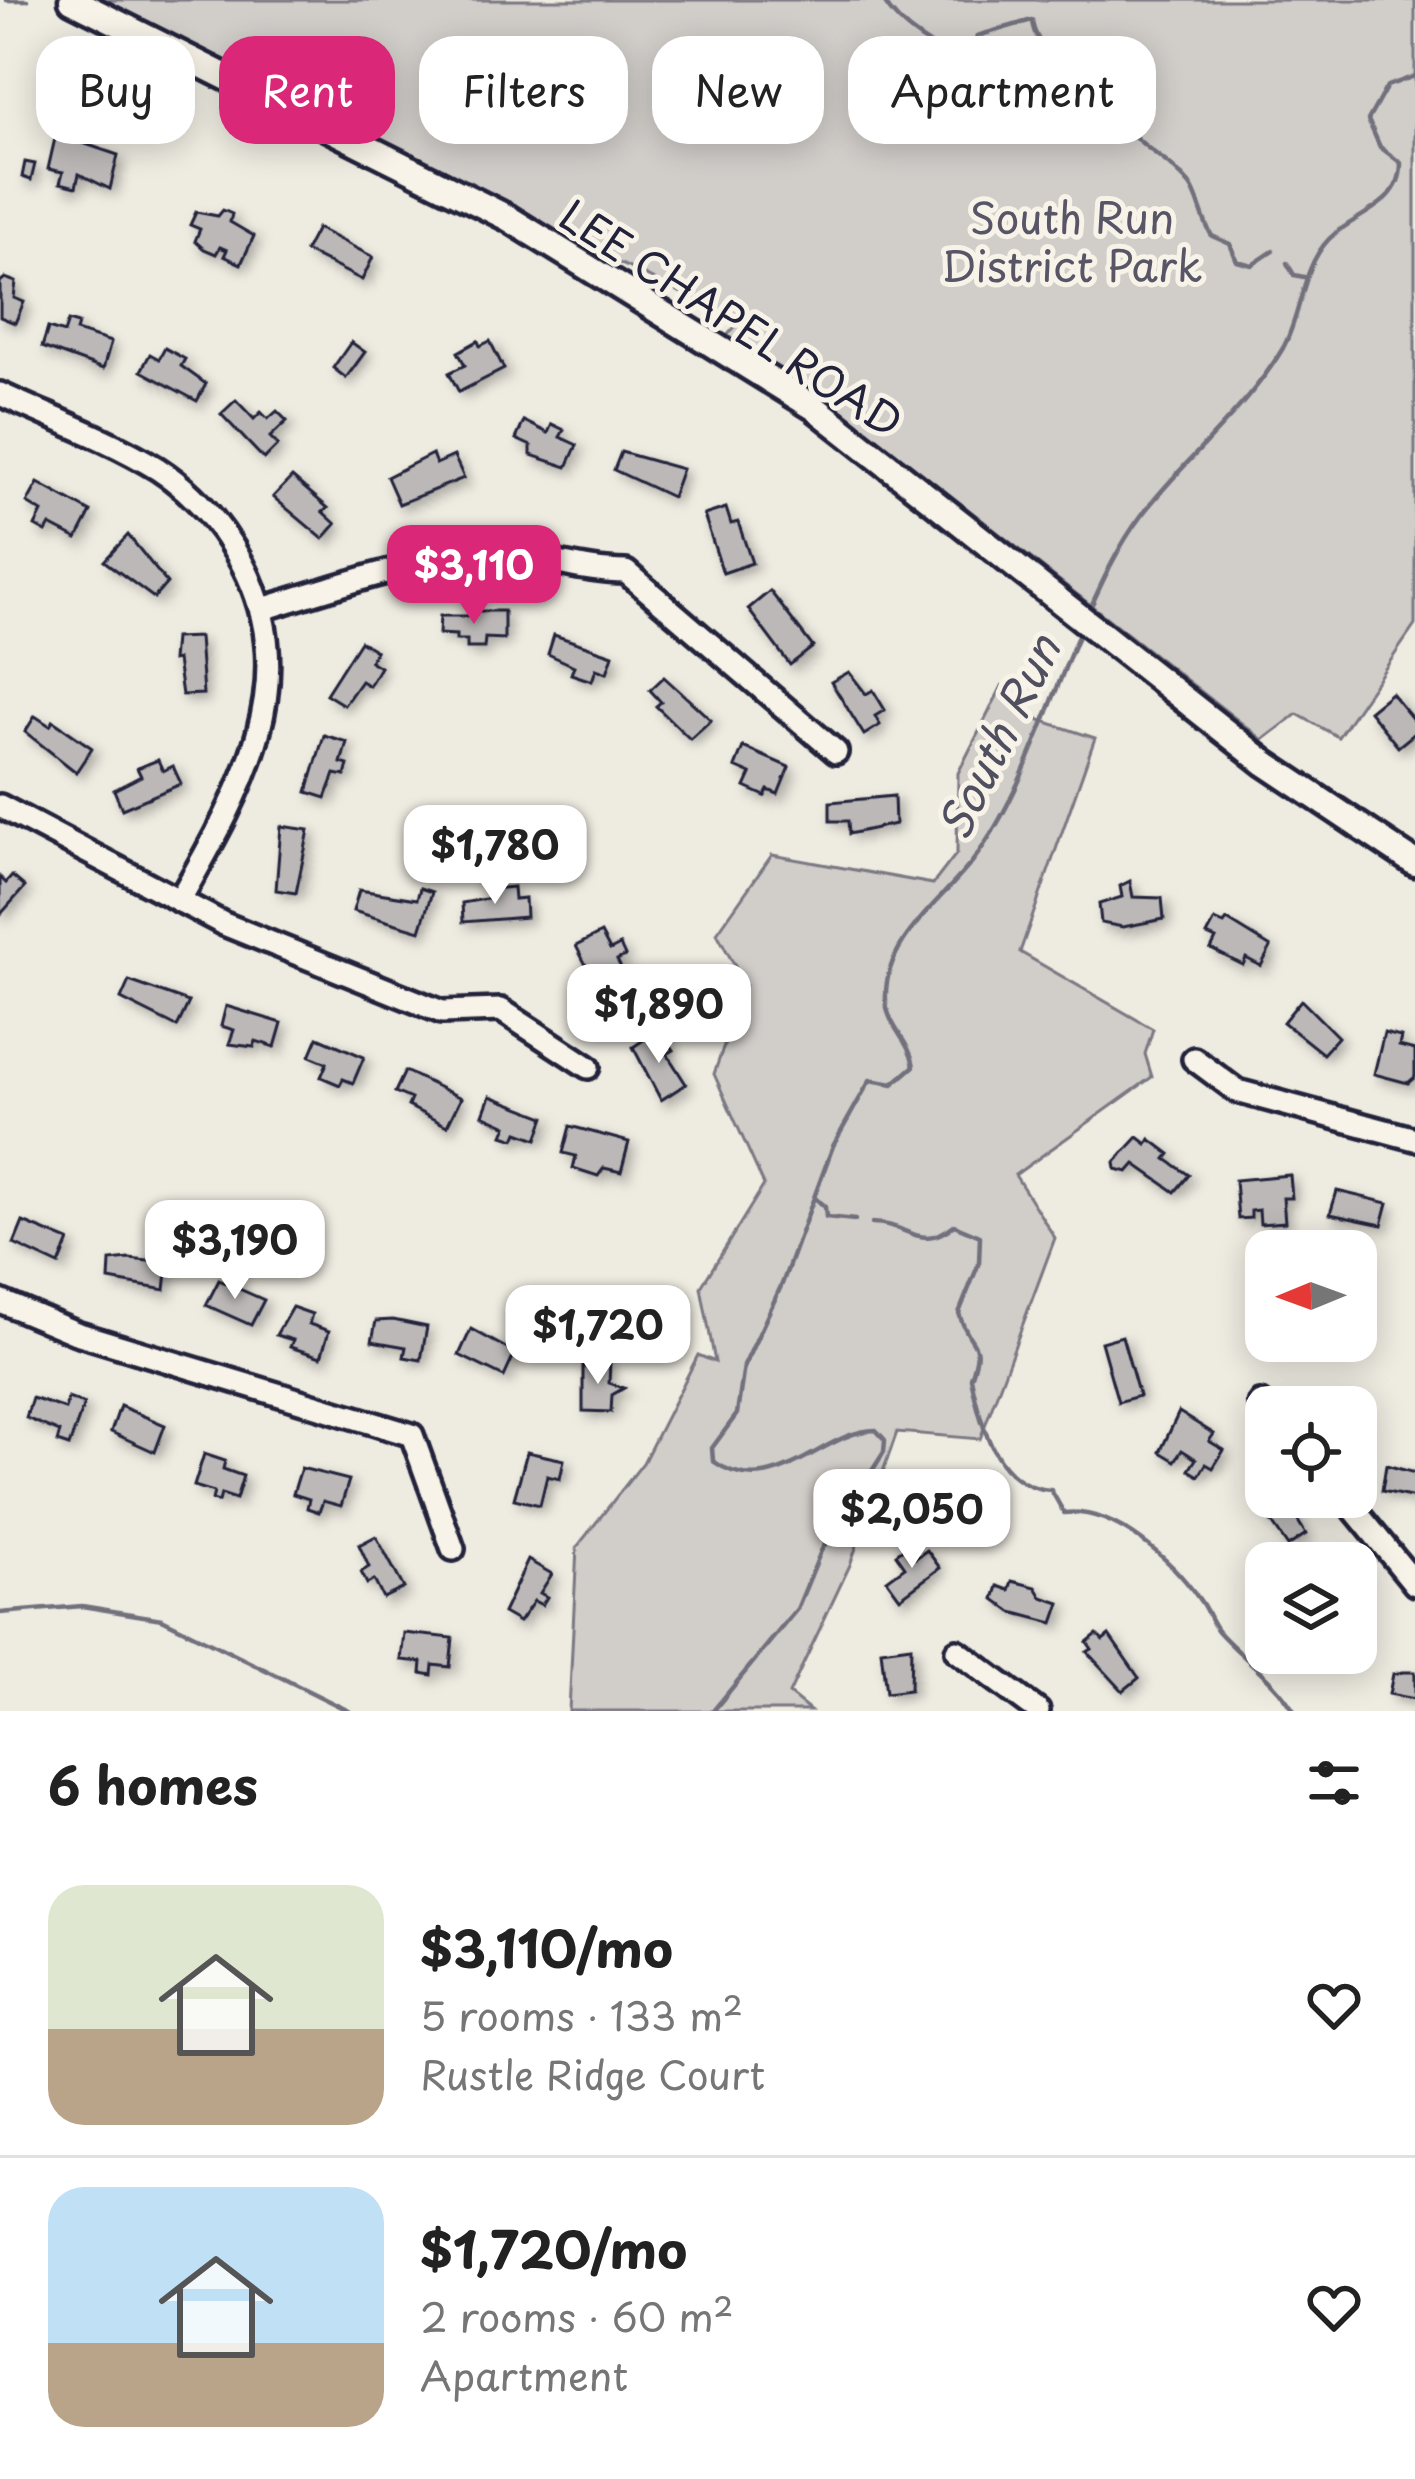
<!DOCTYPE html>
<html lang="en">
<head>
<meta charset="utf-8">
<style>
  :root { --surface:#fff; --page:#f6f6f6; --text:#222; --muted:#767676; --line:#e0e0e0; --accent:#db2777 }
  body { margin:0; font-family:"Playpen Sans",sans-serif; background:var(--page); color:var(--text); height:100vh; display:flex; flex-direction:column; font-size:45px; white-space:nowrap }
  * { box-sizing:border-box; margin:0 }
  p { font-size:39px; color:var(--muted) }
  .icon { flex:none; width:66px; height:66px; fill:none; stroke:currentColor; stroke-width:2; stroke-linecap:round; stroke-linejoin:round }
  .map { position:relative; height:1711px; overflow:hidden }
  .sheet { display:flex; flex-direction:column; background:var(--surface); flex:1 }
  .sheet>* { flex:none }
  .guide { position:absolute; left:36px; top:36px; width:1344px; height:108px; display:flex; gap:24px }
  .needle { width:78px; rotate:269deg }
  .tools { position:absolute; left:1245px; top:1230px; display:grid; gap:24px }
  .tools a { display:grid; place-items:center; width:132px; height:132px; border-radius:24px; background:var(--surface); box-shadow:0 6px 30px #0003; font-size:60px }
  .price { position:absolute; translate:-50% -102px; padding:0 27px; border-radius:24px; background:#fff; color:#222; font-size:39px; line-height:78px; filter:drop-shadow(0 3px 6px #0008) }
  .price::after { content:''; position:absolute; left:50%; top:72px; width:36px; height:27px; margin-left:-18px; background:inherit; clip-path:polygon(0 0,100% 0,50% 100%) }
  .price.current { background:var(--accent); color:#fff }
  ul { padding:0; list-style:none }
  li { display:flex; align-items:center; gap:36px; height:300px; padding:0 48px }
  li+li { border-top:3px solid var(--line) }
  li span { display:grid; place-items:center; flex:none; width:336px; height:240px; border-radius:36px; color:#555 }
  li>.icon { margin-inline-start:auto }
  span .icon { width:144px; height:144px; fill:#fffc; stroke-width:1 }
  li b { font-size:51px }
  h2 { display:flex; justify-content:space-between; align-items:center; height:144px; padding:0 48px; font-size:51px }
  .chip { padding:0 42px; border-radius:36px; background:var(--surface); box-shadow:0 6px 30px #0003; font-size:42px; line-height:108px }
  .chip.current { background:var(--accent); color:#fff }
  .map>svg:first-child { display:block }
  .green { fill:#d1cdc9; stroke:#7a7882; stroke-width:3 }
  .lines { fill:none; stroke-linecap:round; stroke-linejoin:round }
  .stream { stroke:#716f7b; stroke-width:4.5 }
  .building { fill:#bbb8b7; stroke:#22223b; stroke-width:3; filter:url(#shadow) }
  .minor-casing { stroke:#22223b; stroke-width:30 }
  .major-casing { stroke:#22223b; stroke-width:33 }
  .minor { stroke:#f7f3e8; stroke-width:21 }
  .major { stroke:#f7f3e8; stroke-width:24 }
  .labels { text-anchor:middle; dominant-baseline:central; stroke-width:10; stroke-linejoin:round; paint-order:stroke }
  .park-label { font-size:42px; fill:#575566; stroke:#f7f3e8 }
  .street-label { font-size:42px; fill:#22223b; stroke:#f7f3e8 }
  .water-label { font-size:45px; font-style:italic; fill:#504f60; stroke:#f7f3e8 }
</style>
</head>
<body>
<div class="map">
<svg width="1415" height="1711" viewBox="0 0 1415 1711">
  <defs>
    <filter id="shadow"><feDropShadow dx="5.5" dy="5.5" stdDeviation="6" flood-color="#0004"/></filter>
  </defs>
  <rect width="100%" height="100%" fill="#eeebe1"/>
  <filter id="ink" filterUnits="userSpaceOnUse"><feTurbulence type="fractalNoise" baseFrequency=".00833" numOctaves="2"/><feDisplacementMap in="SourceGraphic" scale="24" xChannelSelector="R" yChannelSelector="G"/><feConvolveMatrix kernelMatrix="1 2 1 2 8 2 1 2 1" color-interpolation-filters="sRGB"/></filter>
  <g filter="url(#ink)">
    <g class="green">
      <polygon points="100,0 1415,0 1415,625 1338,737 1297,714 1263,740 904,459 726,337 740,321 521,216 275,84 193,49"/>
      <polygon points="1002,686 1040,720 1095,738 1020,952 1153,1029 1145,1054 1152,1077 1015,1175 1055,1238 980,1439 897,1432 850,1565 789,1694 810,1711 569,1711 577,1547 643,1463 698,1355 715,1362 701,1287 764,1185 714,1074 745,985 717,933 772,855 933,884 957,853 958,773"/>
    </g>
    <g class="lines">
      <g class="stream">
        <polyline points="6,0 27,0"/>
        <path d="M 883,0 C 898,26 941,59 972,56 L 977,36 L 1032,20 C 1034,52 1083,83 1110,95 C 1127,147 1161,149 1190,185 C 1199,197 1202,220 1212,236 L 1230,244 L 1237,261 L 1252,265 L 1273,251"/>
        <polyline points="1287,263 1294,275 1304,277"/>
        <path d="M 1088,613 C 1103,580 1119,545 1141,516 C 1185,458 1245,412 1283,348 C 1302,314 1301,268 1329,239 C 1355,213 1402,206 1401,163 L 1380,147 L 1368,120 L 1387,86 L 1415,76"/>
        <polyline points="815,1198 825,1207 826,1217 855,1220"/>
        <path d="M 872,1223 C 907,1223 920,1253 954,1225 L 980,1236 L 979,1263 L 959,1313 C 970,1352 985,1336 971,1378 C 980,1422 995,1487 1051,1490 L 1064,1513 C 1114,1507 1173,1561 1199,1599 C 1207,1609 1210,1621 1218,1631 C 1243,1659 1274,1678 1294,1711"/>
        <polyline points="0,1613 82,1606 162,1619 349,1711"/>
        <path d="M 713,1711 L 797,1609 L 821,1551 L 884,1452 L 885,1440 L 876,1430 C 822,1430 774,1505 713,1461 L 712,1448 L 737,1414 L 744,1366 L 782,1284 L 833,1146 L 870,1080 L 893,1084 L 914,1066 C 910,1041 887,1026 886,1000 C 883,941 940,903 972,862 C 1022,797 1048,704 1081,629"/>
      </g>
    </g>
    <g class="building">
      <polygon points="56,134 118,155 110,189 79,174 76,187 60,183 63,172 48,169"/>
      <polygon points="25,162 35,164 31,180 22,177"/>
      <polygon points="223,210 232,214 230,222 254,236 241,264 224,256 227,250 220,247 216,254 204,249 195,241 200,229 190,225 196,212 218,216"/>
      <polygon points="317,228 373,257 362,280 305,251"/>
      <polygon points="5,278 16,282 14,298 24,302 15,323 0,317 0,282"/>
      <polygon points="68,321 78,324 76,331 111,342 103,369 42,347 48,328 64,333"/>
      <polygon points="478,341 480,346 490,341 504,369 459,392 449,373 465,365 458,352"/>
      <polygon points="351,342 365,352 346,378 333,368"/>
      <polygon points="165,348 185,359 181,366 206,384 197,401 141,371 150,354 159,359"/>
      <polygon points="236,400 254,419 261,412 268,419 277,411 287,421 270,437 278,445 264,459 221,414"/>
      <polygon points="524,421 548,433 552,424 564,430 560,437 577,445 567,467 531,455 531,446 516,439"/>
      <polygon points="621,452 682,469 672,497 614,470"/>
      <polygon points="432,454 436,464 454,456 464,478 399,504 387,477"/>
      <polygon points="292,477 328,508 323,512 336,524 323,539 273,497"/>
      <polygon points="38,483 91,512 77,539 50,525 46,532 35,526 42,512 27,503"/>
      <polygon points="726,508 731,524 738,522 752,563 723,573 704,515"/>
      <polygon points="128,535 167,583 154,598 104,561"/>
      <polygon points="770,591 813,647 790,665 748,609"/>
      <polygon points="477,611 504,611 504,639 485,638 484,648 467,648 467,640 456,640 456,635 439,634 440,616 466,616"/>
      <polygon points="554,635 613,655 607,673 596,669 592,681 571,674 574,666 548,654"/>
      <polygon points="199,637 203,694 182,695 177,660 172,661 174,638"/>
      <polygon points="360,641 376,651 370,661 380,667 369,686 361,681 344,705 326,694"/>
      <polygon points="849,672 866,694 873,690 885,710 875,716 880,725 864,735 831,682"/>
      <polygon points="664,677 711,720 690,739 656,706 661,702 650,690"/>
      <polygon points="1391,693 1415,722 1415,733 1398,747 1369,711"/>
      <polygon points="35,716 50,726 53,721 92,748 76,772 25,732"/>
      <polygon points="324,735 347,742 341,763 348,765 345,776 335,774 326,798 307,792"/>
      <polygon points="743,747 789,767 778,794 768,790 765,796 745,787 751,774 735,767"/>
      <polygon points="158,760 163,771 173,766 181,784 122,809 114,790 141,776 137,768"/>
      <polygon points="894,796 895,824 849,834 848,821 830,821 830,802"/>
      <polygon points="281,826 309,830 296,893 276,890"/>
      <polygon points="12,876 25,887 0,915 0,877 6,883"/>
      <polygon points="1130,881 1133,897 1162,898 1164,919 1123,927 1101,923 1099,904 1122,897 1120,886"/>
      <polygon points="513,887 514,899 525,898 526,917 463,922 462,903 491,898 491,889"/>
      <polygon points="420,888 432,892 420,931 353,911 359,890 417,899"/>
      <polygon points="1215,920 1224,924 1227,920 1271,947 1261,966 1246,958 1243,965 1211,949 1216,939 1207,935"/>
      <polygon points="601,933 610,950 620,945 625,956 617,960 635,996 609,1009 576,946"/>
      <polygon points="129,981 189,1002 177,1027 121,999"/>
      <polygon points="1301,1000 1338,1037 1323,1054 1283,1022"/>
      <polygon points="226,1006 282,1023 275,1047 256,1041 254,1047 229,1044 234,1030 221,1026"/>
      <polygon points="1384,1033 1401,1037 1399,1046 1415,1050 1415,1077 1408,1083 1374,1074"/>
      <polygon points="651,1035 657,1044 666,1038 674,1050 667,1054 686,1084 661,1100 633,1047"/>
      <polygon points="318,1037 364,1057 353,1083 343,1079 340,1085 321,1077 327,1063 310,1056"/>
      <polygon points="405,1071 461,1098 447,1126 408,1106 411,1099 395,1092"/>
      <polygon points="490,1096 545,1117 537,1139 518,1132 515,1139 503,1135 507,1126 483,1115"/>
      <polygon points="570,1126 629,1142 621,1172 604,1168 598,1176 573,1168 576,1156 563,1153"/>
      <polygon points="1138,1137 1147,1144 1150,1139 1170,1154 1166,1159 1189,1175 1175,1192 1135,1164 1128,1172 1116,1169 1115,1162"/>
      <polygon points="1290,1175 1292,1198 1283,1198 1285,1222 1260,1224 1259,1210 1251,1211 1251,1218 1238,1219 1235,1180"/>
      <polygon points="1337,1191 1388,1203 1382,1225 1330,1214"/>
      <polygon points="23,1222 69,1241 59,1265 14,1244"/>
      <polygon points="129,1259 168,1263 165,1290 109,1280 110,1261"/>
      <polygon points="219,1280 264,1300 251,1325 206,1305"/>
      <polygon points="292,1307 312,1314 309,1324 329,1331 321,1357 290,1347 293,1340 276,1335"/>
      <polygon points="393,1320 427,1327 421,1360 404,1357 406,1347 372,1341 376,1321"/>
      <polygon points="471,1329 515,1353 504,1377 459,1355"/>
      <polygon points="1122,1336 1139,1396 1118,1402 1101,1342"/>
      <polygon points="583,1362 610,1362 609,1383 624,1388 612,1395 611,1412 583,1411"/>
      <polygon points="32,1398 65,1409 68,1398 84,1404 69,1446 57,1442 60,1432 26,1418"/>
      <polygon points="120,1406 165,1425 155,1452 111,1432"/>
      <polygon points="1179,1412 1214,1434 1209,1441 1224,1450 1213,1468 1206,1464 1199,1476 1189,1470 1196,1459 1182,1450 1175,1461 1160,1452"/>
      <polygon points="527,1452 564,1460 560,1479 547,1476 540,1505 514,1499"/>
      <polygon points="204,1454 225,1461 223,1469 243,1476 236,1499 221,1494 219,1502 212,1500 214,1492 194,1486"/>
      <polygon points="1386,1465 1415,1473 1415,1498 1382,1491"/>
      <polygon points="301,1468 349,1480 341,1506 323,1501 319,1512 307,1508 309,1499 293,1494"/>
      <polygon points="1267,1497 1283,1497 1306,1534 1288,1546 1258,1503"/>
      <polygon points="376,1536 404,1588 383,1598 374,1580 367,1584 361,1572 369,1567 359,1545"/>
      <polygon points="907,1546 916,1558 927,1550 940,1568 900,1598 887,1580 905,1567 896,1554"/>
      <polygon points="528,1560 552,1574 540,1593 547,1597 542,1605 534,1601 519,1622 503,1613"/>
      <polygon points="1012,1581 1036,1587 1042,1597 1060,1603 1053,1623 1012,1612 994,1599 998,1586 1009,1590"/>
      <polygon points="404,1633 453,1638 450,1667 433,1665 432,1675 421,1673 422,1662 401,1660"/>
      <polygon points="1097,1634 1103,1640 1109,1635 1139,1678 1123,1691 1087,1652 1092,1649 1087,1642"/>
      <polygon points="911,1646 910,1690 886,1693 881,1650"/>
      <polygon points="1403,1672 1415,1672 1415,1699 1389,1694 1393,1674"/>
    </g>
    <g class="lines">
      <defs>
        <g id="minor">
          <path d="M 0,394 C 52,418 109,439 158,469 C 195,493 223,527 243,565 C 305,685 239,795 179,901"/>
          <path d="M 262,609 C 325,590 424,556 488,554 C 535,553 578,572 626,572 L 836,752"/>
          <polyline points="0,806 224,924 442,1012 501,1010 588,1067"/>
          <polyline points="1194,1059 1237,1091 1415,1139"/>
          <polyline points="0,1301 76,1333 412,1435 453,1549"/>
          <polyline points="1260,1403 1266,1408"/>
          <polyline points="1344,1497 1415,1584"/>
          <polyline points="957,1651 1038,1711"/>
        </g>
        <polyline id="major" points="72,0 508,218 815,408 1265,763 1415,863"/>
      </defs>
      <use href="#minor" class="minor-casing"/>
      <use href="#major" class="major-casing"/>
      <use href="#minor" class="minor"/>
      <use href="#major" class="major"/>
    </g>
  </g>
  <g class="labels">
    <g class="park-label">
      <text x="1072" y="216">South Run<tspan x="1072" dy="48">District Park</tspan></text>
    </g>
    <g class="street-label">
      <text transform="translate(732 317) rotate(33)">LEE CHAPEL ROAD</text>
    </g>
    <g class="water-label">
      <text transform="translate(997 736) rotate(-64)">South Run</text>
    </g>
  </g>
</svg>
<div class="tools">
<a><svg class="needle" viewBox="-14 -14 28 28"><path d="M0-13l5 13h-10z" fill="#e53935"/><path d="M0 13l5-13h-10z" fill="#767676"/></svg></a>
<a><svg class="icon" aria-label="locate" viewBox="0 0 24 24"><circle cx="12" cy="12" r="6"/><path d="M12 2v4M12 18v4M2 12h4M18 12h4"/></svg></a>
<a><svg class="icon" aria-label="layers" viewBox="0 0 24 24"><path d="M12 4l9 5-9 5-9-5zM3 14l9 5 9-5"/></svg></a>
</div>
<b class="price current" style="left:474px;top:627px">$3,110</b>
<b class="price" style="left:495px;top:907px">$1,780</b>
<b class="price" style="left:659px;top:1066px">$1,890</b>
<b class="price" style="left:235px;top:1302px">$3,190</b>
<b class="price" style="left:598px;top:1387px">$1,720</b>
<b class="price" style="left:912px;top:1571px">$2,050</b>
<div class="guide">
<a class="chip">Buy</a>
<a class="chip current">Rent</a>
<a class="chip">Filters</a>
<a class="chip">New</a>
<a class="chip">Apartment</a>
</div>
</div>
<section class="sheet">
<h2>6 homes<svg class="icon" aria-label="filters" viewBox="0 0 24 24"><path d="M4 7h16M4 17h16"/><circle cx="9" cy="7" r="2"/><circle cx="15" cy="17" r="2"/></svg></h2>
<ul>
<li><span style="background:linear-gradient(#dfe7d0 60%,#b9a48a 0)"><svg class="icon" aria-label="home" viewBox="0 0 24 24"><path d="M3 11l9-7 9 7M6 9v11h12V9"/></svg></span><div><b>$3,110/mo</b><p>5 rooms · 133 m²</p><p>Rustle Ridge Court</p></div><svg class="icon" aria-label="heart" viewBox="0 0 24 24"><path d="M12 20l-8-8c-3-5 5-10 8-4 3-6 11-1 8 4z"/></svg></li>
<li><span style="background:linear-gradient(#bfe0f5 65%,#b9a48a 0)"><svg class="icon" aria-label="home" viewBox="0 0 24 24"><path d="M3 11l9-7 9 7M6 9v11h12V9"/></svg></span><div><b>$1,720/mo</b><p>2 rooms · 60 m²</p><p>Apartment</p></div><svg class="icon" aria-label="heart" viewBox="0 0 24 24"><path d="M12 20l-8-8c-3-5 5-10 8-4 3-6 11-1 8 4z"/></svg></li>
</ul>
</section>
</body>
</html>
